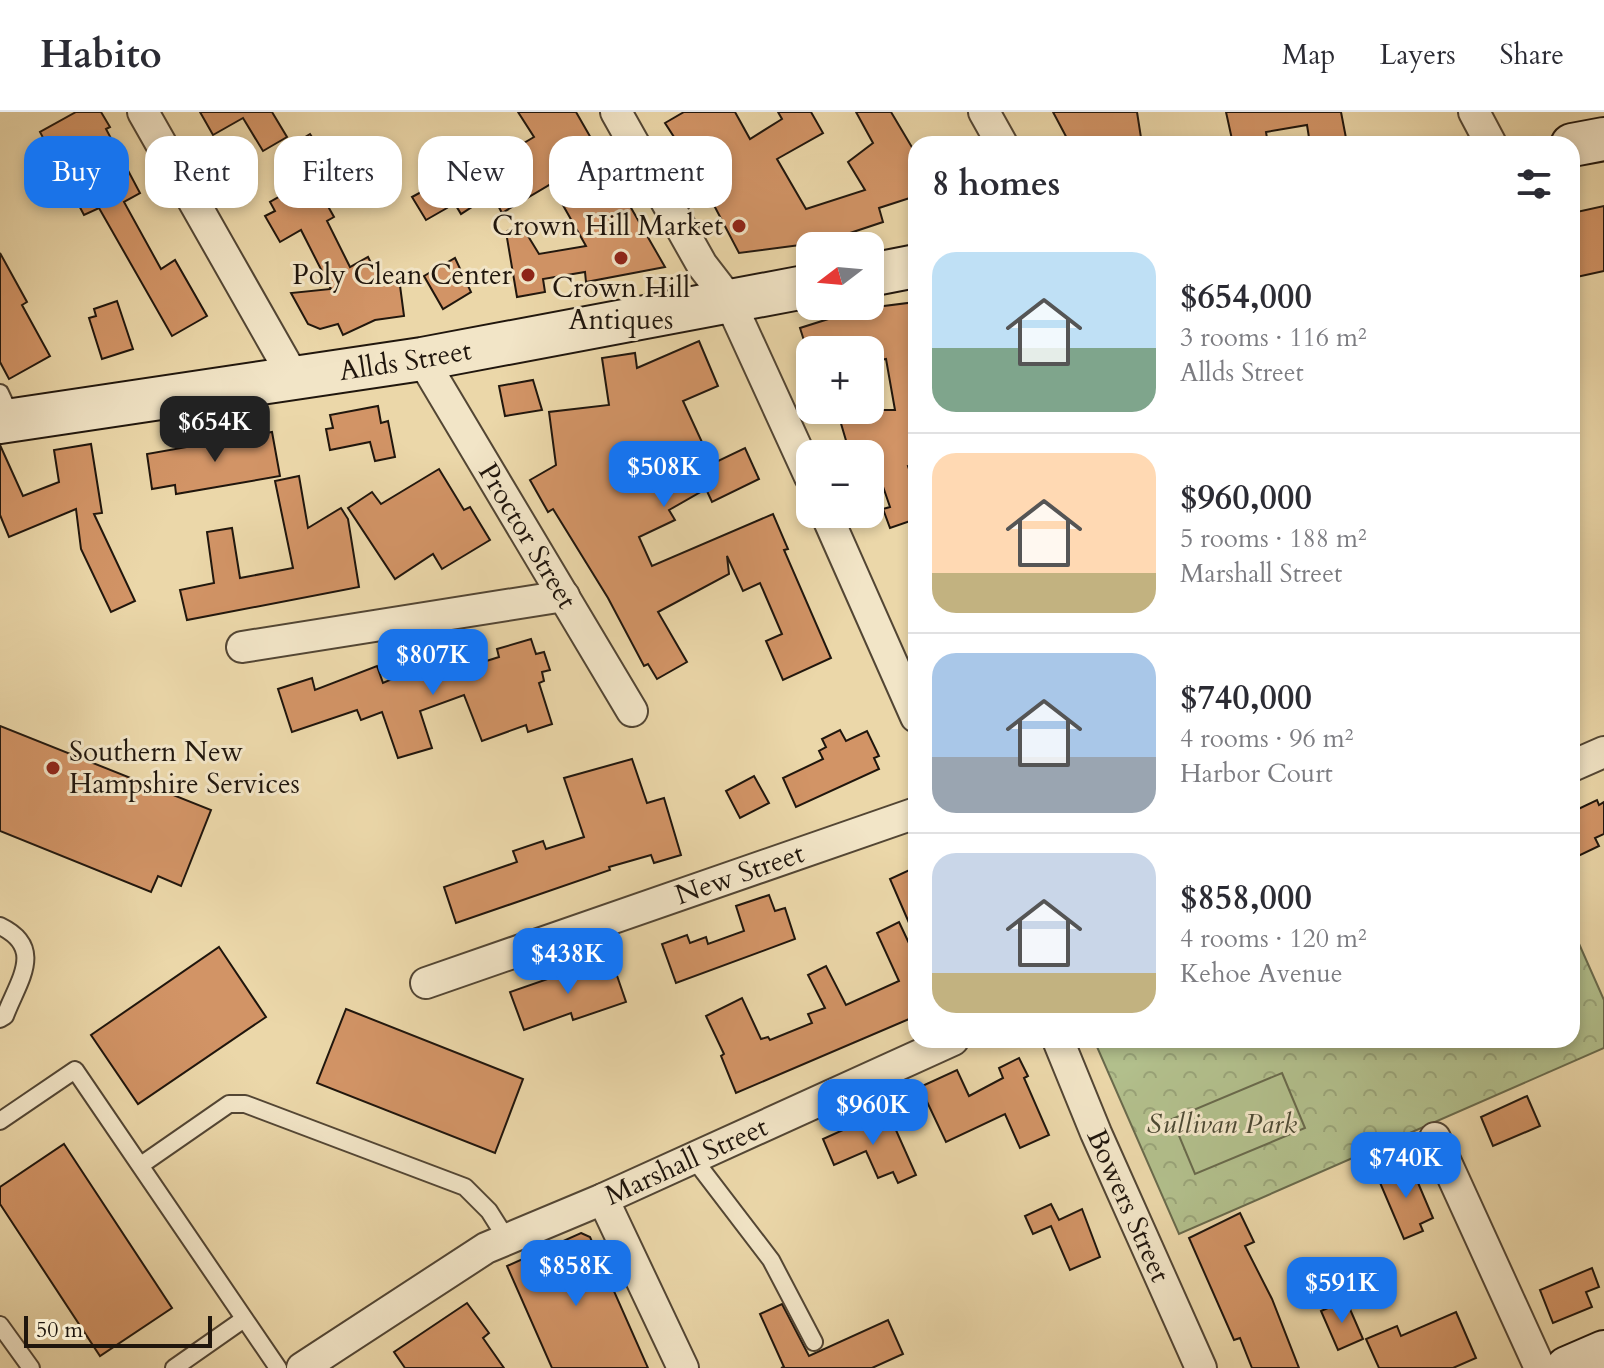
<!DOCTYPE html>
<html lang="en">
<head>
<meta charset="utf-8">
<style>
  :root { --surface:#fff; --page:#f7f7f7; --text:#2b2b33; --muted:#7c7c81; --line:#e1e1e2; --accent:#1a73e8 }
  body { margin:0; font-family:Cardo,serif; background:var(--page); color:var(--text); height:100vh; display:flex; flex-direction:column; font-size:30px; white-space:nowrap }
  * { box-sizing:border-box; margin:0 }
  p { font-size:26px; color:var(--muted) }
  .icon { flex:none; width:44px; height:44px; fill:none; stroke:currentColor; stroke-width:2; stroke-linecap:round; stroke-linejoin:round }
  .map { position:relative; flex:1; overflow:hidden }
  .side { position:absolute; left:908px; top:24px; width:672px; height:912px; display:flex; flex-direction:column; background:var(--surface); border-radius:24px; box-shadow:0 4px 12px #0003 }
  .side>* { flex:none }
  .banner { position:absolute; left:24px; top:24px; width:760px; height:72px; display:flex; gap:16px }
  .needle { width:52px; rotate:254deg }
  .buttons { position:absolute; left:796px; top:120px; display:grid; gap:16px }
  .buttons a { display:grid; place-items:center; width:88px; height:88px; border-radius:16px; background:var(--surface); box-shadow:0 4px 12px #0003; font-size:40px }
  .scale { position:absolute; left:24px; bottom:20px; width:188px; box-sizing:border-box; padding-left:8px; border:4px solid #20160d; border-top:0; font-size:22px; line-height:28px; white-space:nowrap; color:#20160d; -webkit-text-stroke:6px #f2e5c7; paint-order:stroke }
  .price { position:absolute; translate:-50% -68px; padding:0 18px; border-radius:16px; background:var(--accent); color:#fff; font-size:26px; line-height:52px; filter:drop-shadow(0 2px 4px #0008) }
  .price::after { content:''; position:absolute; left:50%; top:48px; width:24px; height:18px; margin-left:-12px; background:inherit; clip-path:polygon(0 0,100% 0,50% 100%) }
  .price.on { background:#222; color:#fff }
  ul { padding:0; list-style:none }
  li { display:flex; align-items:center; gap:24px; height:200px; padding:0 24px }
  li+li { border-top:2px solid var(--line) }
  li span { display:grid; place-items:center; flex:none; width:224px; height:160px; border-radius:24px; color:#555 }
  li>.icon { margin-inline-start:auto }
  span .icon { width:96px; height:96px; fill:#fffc; stroke-width:1 }
  li b { font-size:34px }
  h2 { display:flex; justify-content:space-between; align-items:center; height:96px; padding:0 24px; font-size:34px }
  .chip { padding:0 28px; border-radius:24px; background:var(--surface); box-shadow:0 4px 12px #0003; font-size:28px; line-height:72px }
  .chip.on { background:var(--accent); color:#fff }
  header { display:flex; align-items:center; gap:48px; box-sizing:border-box; height:112px; padding:0 40px; background:var(--surface); border-bottom:2px solid var(--line) }
  header strong { font-size:38px }
  nav { display:flex; gap:44px; margin-inline-start:auto; font-size:28px }
  .map>svg:first-child { display:block }
  .park { fill:url(#park-crowns); stroke:#696a4c; stroke-width:2 }
  .pitch { fill:#b2bf8c; stroke:#696a4c; stroke-width:2 }
  .building { fill:#d29466; stroke:#20160d; stroke-width:2 }
  .lines { fill:none; stroke-linecap:round; stroke-linejoin:round }
  .lane-casing { stroke:#534634; stroke-width:20 }
  .street-casing { stroke:#534634; stroke-width:34 }
  .secondary-casing { stroke:#20160d; stroke-width:46 }
  .lane { stroke:#f2e5c7; stroke-width:16 }
  .street { stroke:#f2e5c7; stroke-width:30 }
  .secondary { stroke:#f2e5c7; stroke-width:42 }
  .poi-dot { fill:#8f2418; stroke:#f2e5c7; stroke-width:3 }
  .labels { text-anchor:middle; dominant-baseline:central; stroke-width:6; stroke-linejoin:round; paint-order:stroke }
  .poi-label { font-size:28px; fill:#20160d; stroke:#f2e5c7; text-anchor:end }
  .street-label { font-size:28px; fill:#20160d; stroke:#f2e5c7 }
  .park-label { font-size:28px; font-style:italic; fill:#4c4933; stroke:#f2e5c7 }
</style>
</head>
<body>
<header>
<strong>Habito</strong>
<nav><a>Map</a><a>Layers</a><a>Share</a></nav>
</header>
<div class="map">
<svg width="1604" height="1256" viewBox="0 0 1604 1256">
  <defs>
    <pattern id="park-crowns" width="20" height="18" patternUnits="userSpaceOnUse" patternTransform="scale(2)"><rect width="20" height="18" fill="#b2bf8c"/><path d="M2 6a3 3 0 1 1 6 0M12 15a3 3 0 1 1 6 0" fill="none" stroke="#99a378"/></pattern>
  </defs>
  <rect width="100%" height="100%" fill="#ebd7a9"/>
  <filter id="stains"><feTurbulence type="fractalNoise" baseFrequency=".0025" numOctaves="4"/><feColorMatrix values="0 0 0 0 .2 0 0 0 0 .09 0 0 0 0 .02 0 0 0 .5 -.17"/></filter>
  <radialGradient id="worn" r=".72"><stop offset=".6" stop-color="#630" stop-opacity="0"/><stop offset="1" stop-color="#630" stop-opacity=".3"/></radialGradient>
  <polygon class="park" points="1572,816 1604,888 1604,936 1179,1122 1094,928 1572,928"/>
  <polygon class="pitch" points="1282,961 1305,1016 1195,1062 1172,1007"/>
  <g class="building">
    <polygon points="76,0 101,0 110,15 106,17 140,81 124,90 161,157 175,148 207,204 172,224 99,96 84,103 40,20"/>
    <polygon points="200,0 272,0 287,25 263,39 243,6 213,23"/>
    <polygon points="518,0 576,0 665,155 586,170 585,160 543,167 545,180 517,185 506,120 520,111 539,142 586,134 551,72 502,101 492,82 461,102 446,77 534,25"/>
    <polygon points="684,0 735,0 750,27 782,7 778,0 811,0 823,21 777,47 806,97 865,78 848,50 873,31 856,0 891,0 916,42 916,84 879,96 883,110 823,130 739,141 707,80 709,79 665,11"/>
    <polygon points="1053,0 1137,0 1142,32 1070,32"/>
    <polygon points="1226,0 1341,0 1346,26 1310,32 1307,13 1266,20 1268,32 1233,32"/>
    <polygon points="310,22 323,42 304,53 292,33"/>
    <polygon points="312,66 334,105 327,109 350,155 368,145 380,169 399,166 404,204 375,208 343,223 338,212 320,217 308,212 291,181 331,177 301,118 280,130 265,104 275,99 270,90"/>
    <polygon points="434,73 447,96 426,108 412,85"/>
    <polygon points="1604,94 1604,159 1572,166 1572,101"/>
    <polygon points="0,141 27,190 22,193 50,244 9,267 0,250"/>
    <polygon points="455,146 471,180 443,197 424,164"/>
    <polygon points="117,189 133,237 102,247 89,206 96,204 94,197"/>
    <polygon points="916,190 916,353 908,354 916,378 916,407 890,416 883,397 890,395 877,357 870,358 870,342 850,342 837,298 895,298 886,247 870,250 870,238 807,238 800,216 860,197"/>
    <polygon points="699,229 718,274 683,289 712,352 745,336 759,367 712,390 706,377 669,398 675,408 639,425 652,454 773,402 788,437 784,438 831,546 783,568 766,529 782,522 760,471 743,479 727,444 729,462 658,500 687,550 657,567 648,552 644,554 608,486 553,397 548,400 530,368 556,353 549,300 609,293 602,246 635,241 637,256"/>
    <polygon points="533,268 542,298 505,304 499,274"/>
    <polygon points="378,294 381,311 388,309 395,345 375,349 370,330 330,338 326,317 333,316 330,303"/>
    <polygon points="272,320 280,364 176,382 175,373 152,377 147,342"/>
    <polygon points="91,332 102,401 94,402 135,489 111,500 81,437 76,397 9,425 0,403 0,333 23,384 59,370 54,338"/>
    <polygon points="439,357 464,398 470,395 490,428 442,457 433,442 395,467 348,396 372,380 381,392"/>
    <polygon points="299,364 308,416 341,396 348,407 359,475 187,508 180,478 214,471 207,420 232,416 240,466 293,456 275,369"/>
    <polygon points="531,527 536,542 544,540 550,558 542,560 544,569 539,571 552,612 528,620 526,613 482,629 464,583 420,599 432,636 398,646 382,600 361,608 357,598 292,620 278,577 312,566 315,578 377,554 383,571 455,540 461,557 499,545 497,537"/>
    <polygon points="0,614 211,698 181,774 158,764 151,780 0,719"/>
    <polygon points="840,618 846,629 867,619 879,644 874,646 879,657 796,695 783,666 823,647 819,639 826,635 822,627"/>
    <polygon points="632,647 647,691 664,686 681,743 654,751 651,743 609,755 610,758 456,811 444,775 517,750 513,739 543,729 546,737 584,725 564,666"/>
    <polygon points="754,664 769,691 740,706 726,679"/>
    <polygon points="1597,688 1599,693 1604,690 1604,722 1595,726 1599,734 1572,747 1572,700"/>
    <polygon points="916,755 916,827 890,767"/>
    <polygon points="769,783 775,799 785,796 795,827 676,871 662,832 687,823 690,831 706,825 708,832 744,819 736,794"/>
    <polygon points="899,810 916,846 916,904 736,981 721,944 724,942 706,904 742,886 761,927 768,925 770,928 812,911 808,902 825,896 808,863 826,854 846,893 899,869 877,821"/>
    <polygon points="219,835 266,905 138,992 91,923"/>
    <polygon points="613,852 626,890 573,908 571,901 524,918 510,880 582,855 584,862"/>
    <polygon points="346,897 523,967 495,1041 317,971"/>
    <polygon points="1019,946 1028,964 1024,966 1049,1023 1020,1036 1005,1002 946,1030 920,975 957,958 969,984 1003,966 999,956"/>
    <polygon points="1527,984 1540,1014 1493,1034 1481,1005"/>
    <polygon points="887,998 916,1063 898,1071 893,1060 878,1066 866,1039 834,1053 823,1027"/>
    <polygon points="64,1032 172,1196 100,1244 0,1092 0,1075"/>
    <polygon points="1410,1052 1433,1106 1420,1112 1423,1119 1404,1127 1378,1066"/>
    <polygon points="1051,1092 1059,1108 1082,1097 1100,1145 1070,1158 1051,1114 1033,1122 1025,1104"/>
    <polygon points="1240,1101 1254,1130 1245,1134 1272,1187 1299,1256 1252,1256 1240,1226 1234,1228 1189,1126"/>
    <polygon points="581,1121 590,1125 648,1256 552,1256 507,1154"/>
    <polygon points="1592,1156 1599,1175 1586,1180 1592,1195 1553,1211 1540,1178"/>
    <polygon points="1346,1188 1363,1227 1338,1238 1321,1199"/>
    <polygon points="467,1191 489,1221 483,1226 504,1256 405,1256 394,1240"/>
    <polygon points="782,1192 809,1244 888,1208 903,1242 872,1256 781,1256 784,1255 760,1202"/>
    <polygon points="1456,1200 1476,1246 1453,1256 1379,1256 1366,1227 1397,1214 1401,1224"/>
  </g>
  <g class="lines">
    <defs>
      <g id="lane">
        <polyline points="0,281 12,307"/>
        <path d="M 0,814 C 46,836 18,869 5,904 L 0,907"/>
        <polyline points="0,1009 75,958 278,1256"/>
        <polyline points="693,1046 771,1148 814,1230"/>
        <polyline points="141,1053 229,992 245,992 465,1075 489,1099 506,1126"/>
        <polyline points="0,1213 31,1256"/>
        <polyline points="174,1256 244,1207"/>
      </g>
      <g id="street">
        <polyline points="143,0 294,266"/>
        <polyline points="616,0 702,153 729,188 810,365"/>
        <polyline points="984,0 1002,32"/>
        <polyline points="1474,0 1491,32"/>
        <path id="s1" d="M 422,247 L 632,599"/>
        <polyline points="826,402 916,605"/>
        <polyline points="242,535 564,484"/>
        <polyline points="1572,654 1604,640"/>
        <path id="s2" d="M 426,871 L 916,701"/>
        <path id="s3" d="M 1058,928 L 1096,1021 L 1201,1256"/>
        <polyline points="1435,1026 1540,1256"/>
        <polyline points="603,1087 683,1256"/>
        <path id="s4" d="M 302,1256 L 486,1136 L 603,1087 L 953,928"/>
      </g>
      <g id="secondary">
        <polyline points="1572,33 1604,27"/>
        <polyline points="870,163 916,154"/>
        <path id="s5" d="M 0,310 L 422,247 L 810,174"/>
        <polyline points="1567,1256 1604,1240"/>
      </g>
    </defs>
    <use href="#lane" class="lane-casing"/>
    <use href="#street" class="street-casing"/>
    <use href="#secondary" class="secondary-casing"/>
    <use href="#lane" class="lane"/>
    <use href="#street" class="street"/>
    <use href="#secondary" class="secondary"/>
  </g>
  <g class="poi-dot">
    <circle cx="739" cy="114" r="8"/>
    <circle cx="621" cy="146" r="8"/>
    <circle cx="528" cy="163" r="8"/>
    <circle cx="53" cy="656" r="8"/>
  </g>
  <g class="labels">
    <g class="poi-label">
      <text x="723" y="114">Crown Hill Market</text>
      <text x="512" y="163">Poly Clean Center</text>
      <text x="621" y="176" text-anchor="middle">Crown Hill<tspan x="621" dy="32">Antiques</tspan></text>
      <text x="69" y="640" text-anchor="start">Southern New<tspan x="69" dy="32">Hampshire Services</tspan></text>
    </g>
    <g class="street-label">
      <text stroke="none"><textPath href="#s5" startOffset="410">Allds Street</textPath></text>
      <text stroke="none"><textPath href="#s1" startOffset="206">Proctor Street</textPath></text>
      <text stroke="none"><textPath href="#s2" startOffset="332">New Street</textPath></text>
      <text stroke="none"><textPath href="#s4" startOffset="438">Marshall Street</textPath></text>
      <text stroke="none"><textPath href="#s3" startOffset="180">Bowers Street</textPath></text>
    </g>
    <g class="park-label">
      <text x="1222" y="1012">Sullivan Park</text>
    </g>
  </g>
  <rect width="100%" height="100%" filter="url(#stains)"/>
  <rect width="100%" height="100%" fill="url(#worn)"/>
</svg>
<div class="buttons">
<a><svg class="needle" viewBox="-14 -14 28 28"><path d="M0-13l5 13h-10z" fill="#e53935"/><path d="M0 13l5-13h-10z" fill="#7c7c81"/></svg></a>
<a>+</a>
<a>−</a>
</div>
<div class="scale">50 m</div>
<b class="price on" style="left:215px;top:352px">$654K</b>
<b class="price" style="left:664px;top:397px">$508K</b>
<b class="price" style="left:433px;top:585px">$807K</b>
<b class="price" style="left:568px;top:884px">$438K</b>
<b class="price" style="left:873px;top:1035px">$960K</b>
<b class="price" style="left:1406px;top:1088px">$740K</b>
<b class="price" style="left:576px;top:1196px">$858K</b>
<b class="price" style="left:1342px;top:1213px">$591K</b>
<div class="banner">
<a class="chip on">Buy</a>
<a class="chip">Rent</a>
<a class="chip">Filters</a>
<a class="chip">New</a>
<a class="chip">Apartment</a>
</div>
<section class="side">
<h2>8 homes<svg class="icon" aria-label="filters" viewBox="0 0 24 24"><path d="M4 7h16M4 17h16"/><circle cx="9" cy="7" r="2"/><circle cx="15" cy="17" r="2"/></svg></h2>
<ul>
<li><span style="background:linear-gradient(#bfe0f5 60%,#7fa58c 0)"><svg class="icon" aria-label="home" viewBox="0 0 24 24"><path d="M3 11l9-7 9 7M6 9v11h12V9"/></svg></span><div><b>$654,000</b><p>3 rooms · 116 m²</p><p>Allds Street</p></div></li>
<li><span style="background:linear-gradient(#ffd9b3 75%,#c2b280 0)"><svg class="icon" aria-label="home" viewBox="0 0 24 24"><path d="M3 11l9-7 9 7M6 9v11h12V9"/></svg></span><div><b>$960,000</b><p>5 rooms · 188 m²</p><p>Marshall Street</p></div></li>
<li><span style="background:linear-gradient(#a9c7e8 65%,#9aa5b1 0)"><svg class="icon" aria-label="home" viewBox="0 0 24 24"><path d="M3 11l9-7 9 7M6 9v11h12V9"/></svg></span><div><b>$740,000</b><p>4 rooms · 96 m²</p><p>Harbor Court</p></div></li>
<li><span style="background:linear-gradient(#c9d6e8 75%,#c2b280 0)"><svg class="icon" aria-label="home" viewBox="0 0 24 24"><path d="M3 11l9-7 9 7M6 9v11h12V9"/></svg></span><div><b>$858,000</b><p>4 rooms · 120 m²</p><p>Kehoe Avenue</p></div></li>
</ul>
</section>
</div>
</body>
</html>
